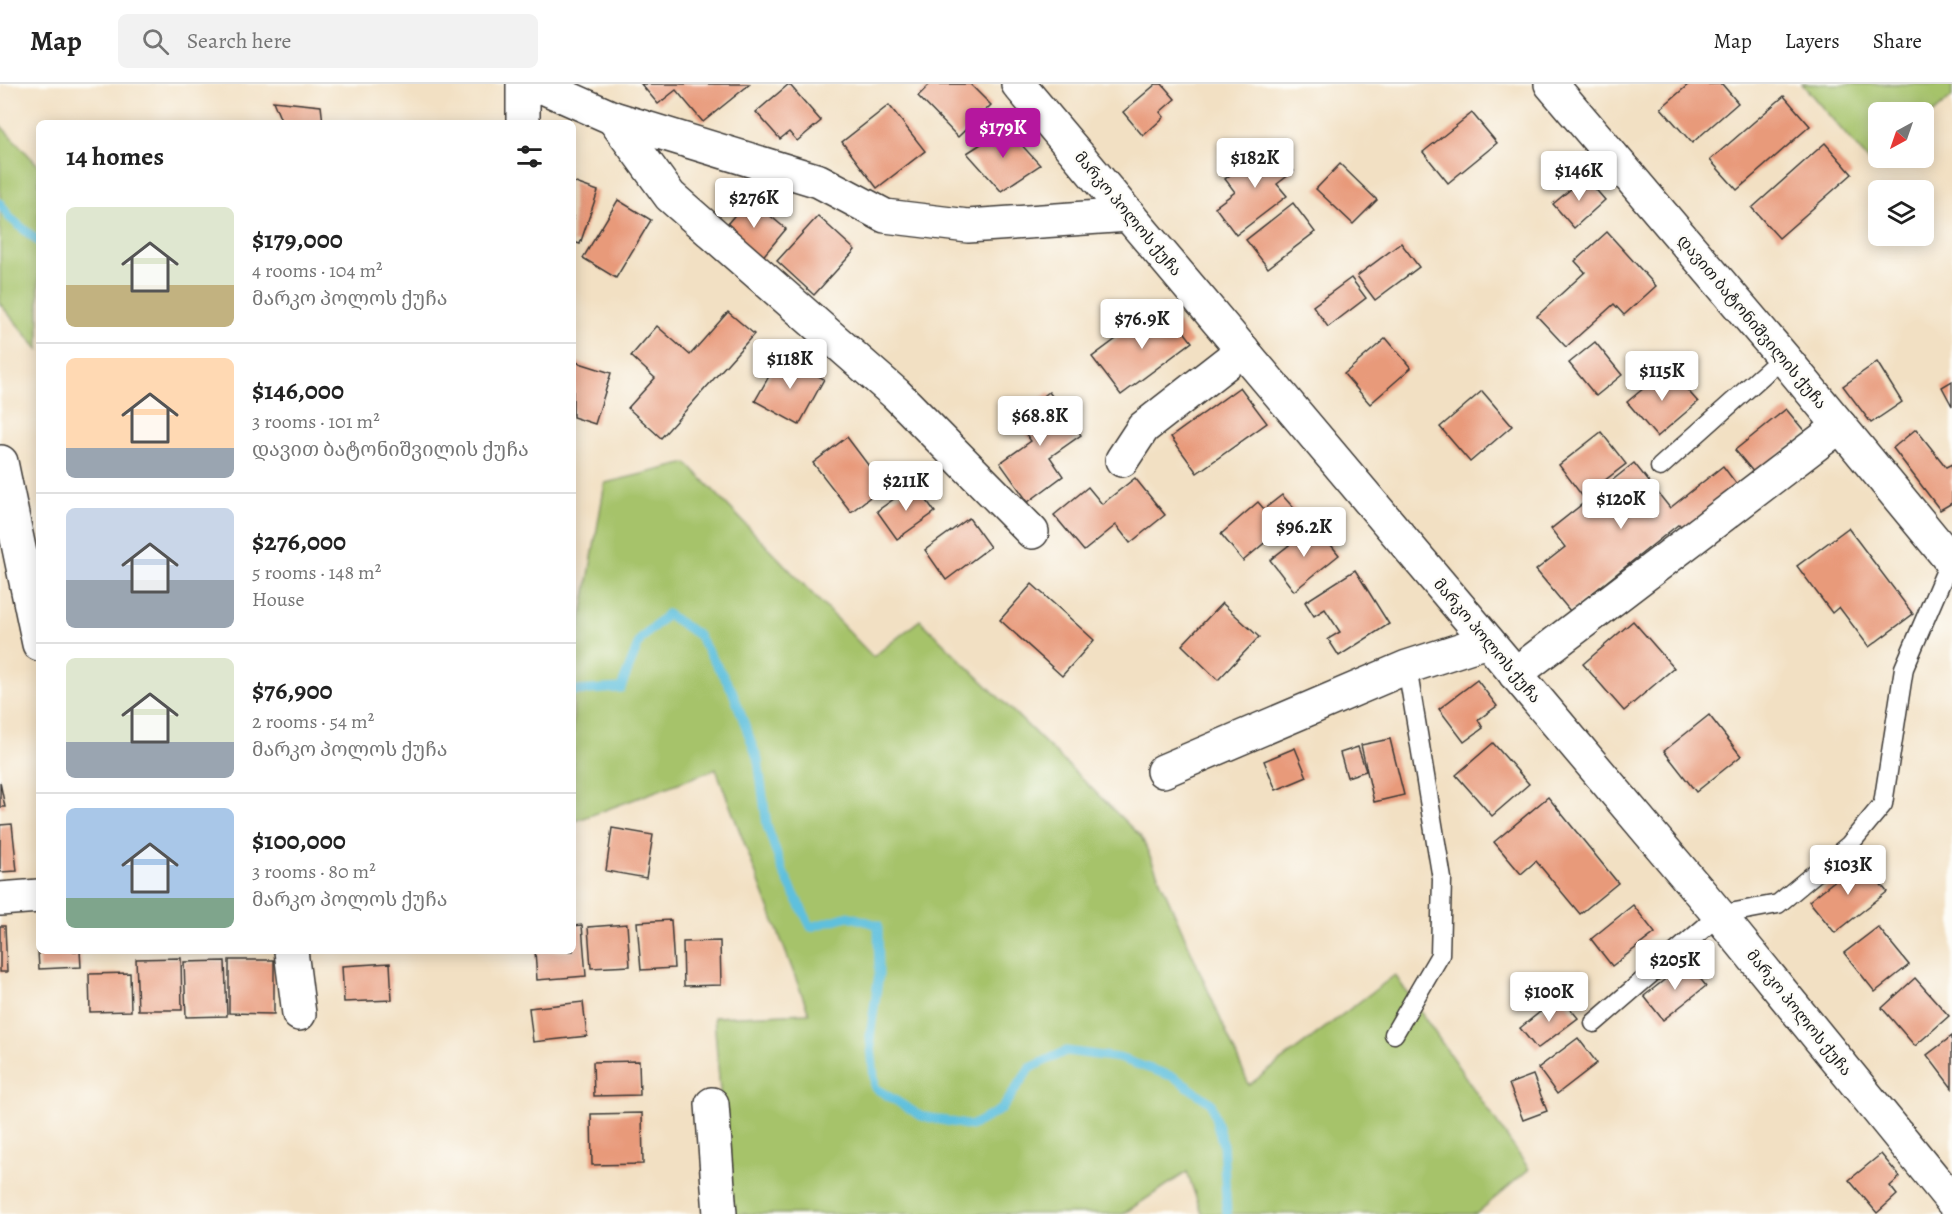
<!DOCTYPE html>
<html lang="en">
<head>
<meta charset="utf-8">
<style>
  :root { --surface:#fff; --page:#f2f2f2; --text:#222; --muted:#767676; --line:#e0e0e0; --accent:#b5179e }
  body { margin:0; font-family:Alegreya,"Noto Serif Georgian",serif; background:var(--page); color:var(--text); height:100vh; display:flex; flex-direction:column; font-size:22px; white-space:nowrap }
  * { box-sizing:border-box; margin:0 }
  p { font-size:20px; color:var(--muted) }
  .icon { flex:none; width:33px; height:33px; fill:none; stroke:currentColor; stroke-width:2; stroke-linecap:round; stroke-linejoin:round }
  .map { position:relative; flex:1; overflow:hidden }
  .details { position:absolute; left:36px; top:36px; width:540px; height:834px; display:flex; flex-direction:column; background:var(--surface); border-radius:9px; box-shadow:0 3px 15px #0003 }
  .details>* { flex:none }
  .needle { width:39px; rotate:220deg }
  .fabs { position:absolute; left:1868px; top:18px; display:grid; gap:12px }
  .fabs a { display:grid; place-items:center; width:66px; height:66px; border-radius:9px; background:var(--surface); box-shadow:0 3px 15px #0003; font-size:30px }
  .price { position:absolute; translate:-50% -51px; padding:0 14px; border-radius:6px; background:#fff; color:#222; font-size:20px; line-height:39px; filter:drop-shadow(0 2px 3px #0008) }
  .price::after { content:''; position:absolute; left:50%; top:36px; width:18px; height:14px; margin-left:-9px; background:inherit; clip-path:polygon(0 0,100% 0,50% 100%) }
  .price.on { background:var(--accent); color:#fff }
  ul { padding:0; list-style:none }
  li { display:flex; align-items:center; gap:18px; height:150px; padding:0 30px }
  li+li { border-top:2px solid var(--line) }
  li span { display:grid; place-items:center; flex:none; width:168px; height:120px; border-radius:9px; color:#555 }
  li>.icon { margin-inline-start:auto }
  span .icon { width:72px; height:72px; fill:#fffc; stroke-width:1 }
  li b { font-size:26px }
  h2 { display:flex; justify-content:space-between; align-items:center; height:72px; padding:0 30px; font-size:26px }
  header { display:flex; align-items:center; gap:36px; box-sizing:border-box; height:84px; padding:0 30px; background:var(--surface); border-bottom:2px solid var(--line) }
  header strong { font-size:28px }
  nav { display:flex; gap:33px; margin-inline-start:auto; font-size:21px }
  .search { width:420px; height:54px; background:var(--page); display:flex; align-items:center; gap:15px; box-sizing:border-box; padding:0 21px; border-radius:9px; color:var(--muted); font-size:22px }
  .map>svg:first-child { display:block }
  .green { fill:#a6c36b; stroke:#617044; stroke-width:1.5 }
  .lines { fill:none; stroke-linecap:round; stroke-linejoin:round }
  .stream { stroke:#5fc0dd; stroke-width:9 }
  .building { fill:#e89a7a }
  .service-casing { stroke:#3c3935; stroke-width:21 }
  .minor-casing { stroke:#3c3935; stroke-width:36 }
  .service { stroke:#fff; stroke-width:18 }
  .minor { stroke:#fff; stroke-width:33 }
  .labels { text-anchor:middle; dominant-baseline:central; stroke-width:5; stroke-linejoin:round; paint-order:stroke }
  .street-label { font-size:16px; fill:#1c1c1c; stroke:#fdfcf7 }
</style>
</head>
<body>
<header>
<strong>Map</strong>
<div class="search"><svg class="icon" aria-label="search" viewBox="0 0 24 24"><circle cx="10" cy="10" r="6"/><path d="M15 15l6 6"/></svg>Search here</div>
<nav><a>Map</a><a>Layers</a><a>Share</a></nav>
</header>
<div class="map">
<svg width="1952" height="1130" viewBox="0 0 1952 1130">
  <rect width="100%" height="100%" fill="#fdfcf7"/>
  <filter id="ink" filterUnits="userSpaceOnUse"><feTurbulence type="fractalNoise" baseFrequency=".0167" numOctaves="2"/><feDisplacementMap in="SourceGraphic" scale="12" xChannelSelector="R" yChannelSelector="G"/><feConvolveMatrix kernelMatrix="1 2 1 2 8 2 1 2 1" color-interpolation-filters="sRGB"/></filter>
  <filter id="wash" filterUnits="userSpaceOnUse"><feTurbulence type="fractalNoise" baseFrequency=".008" numOctaves="4" result="noise"/><feDisplacementMap in="SourceGraphic" scale="24" xChannelSelector="R" yChannelSelector="G"/><feGaussianBlur stdDeviation="1.35" result="paint"/><feColorMatrix in="noise" values="0 0 0 0 0 0 0 0 0 0 0 0 0 0 0 0 0 1.4 0 .05"/><feComposite in="paint" operator="in"/></filter>
  <g filter="url(#wash)">
    <rect width="100%" height="100%" fill="#f2e0c3"/>
    <g class="green">
      <polygon points="1802,0 1952,0 1952,13 1923,38 1923,28 1878,28 1878,74 1883,74 1873,82"/>
      <polygon points="0,41 39,82 39,266 0,220"/>
      <polygon points="687,379 873,573 920,536 1142,754 1249,1001 1395,891 1529,1085 1476,1130 1202,1130 1187,1088 1123,1130 730,1130 714,933 809,929 716,685 573,738 573,583 605,399"/>
    </g>
    <g class="lines">
      <g class="stream">
        <polyline points="0,119 9,133 39,158"/>
        <polyline points="573,607 621,604 640,556 667,530 698,551 732,606 758,676 767,742 783,788 811,843 848,832 878,841 879,890 870,952 875,1004 921,1032 971,1042 1002,1025 1030,984 1066,967 1119,974 1174,993 1211,1019 1223,1061 1227,1130"/>
      </g>
    </g>
    <g id="blocks">
      <g class="building">
        <polygon points="641,0 750,0 703,38 676,6 658,20"/>
        <polygon points="789,0 821,37 797,57 789,48 780,55 756,28"/>
        <polygon points="930,0 970,0 991,21 958,53 918,12"/>
        <polygon points="1156,0 1162,0 1175,15 1160,28 1164,33 1143,52 1123,28"/>
        <polygon points="1689,0 1722,0 1738,19 1692,59 1661,24"/>
        <polygon points="1784,12 1810,42 1737,106 1710,76"/>
        <polygon points="273,17 321,22 323,39 282,39"/>
        <polygon points="889,21 925,67 877,104 842,58"/>
        <polygon points="1472,29 1497,59 1448,99 1423,68"/>
        <polygon points="1006,44 1040,81 1001,107 967,69"/>
        <polygon points="1272,59 1294,87 1277,100 1287,112 1236,151 1215,123 1235,108 1225,95"/>
        <polygon points="1825,59 1852,90 1779,154 1752,124"/>
        <polygon points="1340,80 1377,116 1353,140 1316,105"/>
        <polygon points="1585,93 1605,116 1574,144 1553,120"/>
        <polygon points="573,98 598,107 580,160 573,158"/>
        <polygon points="749,114 786,145 760,176 723,145"/>
        <polygon points="618,116 651,136 616,194 583,174"/>
        <polygon points="1293,119 1315,148 1268,184 1246,156"/>
        <polygon points="818,132 855,166 814,211 777,177"/>
        <polygon points="1607,148 1656,202 1624,231 1614,220 1566,263 1537,232 1585,188 1575,177"/>
        <polygon points="1401,159 1419,183 1375,216 1357,192"/>
        <polygon points="1351,194 1366,214 1328,243 1313,222"/>
        <polygon points="1163,220 1192,258 1121,311 1092,273"/>
        <polygon points="728,228 754,250 661,354 628,324 655,294 631,272 657,242 690,271"/>
        <polygon points="1386,254 1411,284 1370,320 1344,290"/>
        <polygon points="1595,258 1622,291 1596,312 1569,279"/>
        <polygon points="781,271 824,295 799,341 755,317"/>
        <polygon points="573,277 611,289 595,340 573,333"/>
        <polygon points="1877,278 1902,318 1871,339 1843,302"/>
        <polygon points="1668,284 1698,318 1657,353 1627,318"/>
        <polygon points="1952,297 1952,322 1942,303"/>
        <polygon points="1240,303 1267,339 1197,389 1171,353"/>
        <polygon points="1482,307 1512,342 1470,378 1440,343"/>
        <polygon points="1049,308 1081,351 1050,373 1063,392 1028,418 1000,379 1031,357 1014,334"/>
        <polygon points="1786,325 1806,349 1755,390 1735,366"/>
        <polygon points="1916,345 1946,383 1952,380 1952,419 1940,426 1893,364"/>
        <polygon points="1601,348 1626,380 1583,413 1559,381"/>
        <polygon points="847,353 884,402 851,428 813,379"/>
        <polygon points="1634,379 1670,424 1723,382 1738,402 1684,446 1679,440 1570,527 1536,486 1565,463 1551,445"/>
        <polygon points="1135,394 1165,431 1130,459 1116,441 1084,467 1054,431 1088,403 1102,420"/>
        <polygon points="915,400 935,428 897,455 877,427"/>
        <polygon points="1282,411 1299,430 1243,477 1221,450 1258,418 1264,425"/>
        <polygon points="969,434 990,463 946,496 925,466"/>
        <polygon points="1315,441 1339,471 1294,507 1270,476"/>
        <polygon points="1848,444 1913,530 1869,563 1839,523 1832,529 1797,482"/>
        <polygon points="1355,486 1389,540 1339,572 1328,555 1340,548 1325,525 1314,532 1305,518"/>
        <polygon points="1032,500 1094,556 1062,592 1000,536"/>
        <polygon points="1222,519 1259,553 1218,596 1182,561"/>
        <polygon points="1633,537 1674,584 1624,627 1583,580"/>
        <polygon points="1477,596 1497,622 1478,636 1483,644 1464,658 1439,625"/>
        <polygon points="1709,631 1741,672 1696,708 1664,667"/>
        <polygon points="1390,655 1404,711 1374,718 1361,661"/>
        <polygon points="1493,659 1529,700 1492,732 1456,691"/>
        <polygon points="1358,663 1366,687 1347,693 1340,669"/>
        <polygon points="1295,664 1307,693 1276,706 1264,677"/>
        <polygon points="0,698 5,723 0,723"/>
        <polygon points="1548,713 1618,799 1580,830 1536,777 1521,790 1494,758"/>
        <polygon points="12,740 17,787 0,788 0,741"/>
        <polygon points="612,744 653,751 646,794 606,787"/>
        <polygon points="1861,776 1887,808 1835,849 1809,817"/>
        <polygon points="1633,821 1655,849 1612,882 1591,855"/>
        <polygon points="671,836 674,884 641,886 637,838"/>
        <polygon points="627,840 630,882 591,884 588,843"/>
        <polygon points="582,841 586,892 537,896 535,867 573,867 573,842"/>
        <polygon points="0,842 5,842 7,888 0,888"/>
        <polygon points="1878,843 1909,881 1875,908 1844,869"/>
        <polygon points="720,857 721,901 684,902 683,858"/>
        <polygon points="38,867 80,867 81,883 39,885"/>
        <polygon points="181,874 182,926 138,926 136,875"/>
        <polygon points="229,876 274,876 274,930 229,929"/>
        <polygon points="225,877 227,932 186,933 184,878"/>
        <polygon points="1687,878 1706,902 1663,936 1644,912"/>
        <polygon points="390,879 392,916 344,918 342,882"/>
        <polygon points="130,889 131,927 90,928 89,890"/>
        <polygon points="1915,894 1949,932 1915,962 1882,924"/>
        <polygon points="1560,912 1578,934 1537,965 1520,944"/>
        <polygon points="583,918 587,952 533,958 529,924"/>
        <polygon points="1952,952 1952,1004 1927,971"/>
        <polygon points="1578,954 1597,979 1557,1010 1538,984"/>
        <polygon points="639,977 640,1011 594,1012 593,978"/>
        <polygon points="1533,991 1547,1027 1523,1036 1509,1000"/>
        <polygon points="642,1029 643,1080 592,1081 591,1030"/>
        <polygon points="1881,1070 1900,1093 1890,1102 1897,1111 1877,1129 1849,1096"/>
      </g>
    </g>
  </g>
  <g filter="url(#ink)">
    <use href="#blocks" fill-opacity="0" stroke="#3c3935" stroke-width="1.5"/>
    <g class="lines">
      <defs>
        <g id="service">
          <polyline points="1660,383 1783,273"/>
          <polyline points="1594,939 1719,831 1778,820 1849,761 1883,720 1904,584 1950,477"/>
          <polyline points="1394,950 1440,871 1442,795 1407,583"/>
        </g>
        <g id="minor">
          <polyline points="523,0 523,39"/>
          <polyline points="536,0 613,34 819,97 885,132 968,142 1129,131"/>
          <polyline points="1018,0 1719,831 1952,1117"/>
          <polyline points="1551,0 1783,273 1952,478"/>
          <polyline points="613,34 670,112 896,310 1032,448"/>
          <polyline points="1122,376 1143,344 1243,266"/>
          <polyline points="1,378 39,560"/>
          <polyline points="1515,590 1840,342"/>
          <polyline points="1163,687 1407,583 1487,557"/>
          <polyline points="0,815 39,812"/>
          <polyline points="291,867 299,930"/>
          <polyline points="712,1020 720,1130"/>
        </g>
      </defs>
      <use href="#service" class="service-casing"/>
      <use href="#minor" class="minor-casing"/>
      <use href="#service" class="service"/>
      <use href="#minor" class="minor"/>
    </g>
  </g>
  <g class="labels">
    <g class="street-label">
      <text transform="translate(1128 130) rotate(50)">მარკო პოლოს ქუჩა</text>
      <text transform="translate(1752 238) rotate(50)">დავით ბატონიშვილის ქუჩა</text>
      <text transform="translate(1487 557) rotate(50)">მარკო პოლოს ქუჩა</text>
      <text transform="translate(1799 929) rotate(51)">მარკო პოლოს ქუჩა</text>
    </g>
  </g>
</svg>
<div class="fabs">
<a><svg class="needle" viewBox="-14 -14 28 28"><path d="M0-13l5 13h-10z" fill="#e53935"/><path d="M0 13l5-13h-10z" fill="#767676"/></svg></a>
<a><svg class="icon" aria-label="layers" viewBox="0 0 24 24"><path d="M12 4l9 5-9 5-9-5zM3 14l9 5 9-5"/></svg></a>
</div>
<b class="price on" style="left:1003px;top:75px">$179K</b>
<b class="price" style="left:1255px;top:105px">$182K</b>
<b class="price" style="left:1579px;top:118px">$146K</b>
<b class="price" style="left:754px;top:145px">$276K</b>
<b class="price" style="left:1142px;top:266px">$76.9K</b>
<b class="price" style="left:790px;top:306px">$118K</b>
<b class="price" style="left:1662px;top:318px">$115K</b>
<b class="price" style="left:1040px;top:363px">$68.8K</b>
<b class="price" style="left:906px;top:428px">$211K</b>
<b class="price" style="left:1621px;top:446px">$120K</b>
<b class="price" style="left:1304px;top:474px">$96.2K</b>
<b class="price" style="left:1848px;top:812px">$103K</b>
<b class="price" style="left:1675px;top:907px">$205K</b>
<b class="price" style="left:1549px;top:939px">$100K</b>
<section class="details">
<h2>14 homes<svg class="icon" aria-label="filters" viewBox="0 0 24 24"><path d="M4 7h16M4 17h16"/><circle cx="9" cy="7" r="2"/><circle cx="15" cy="17" r="2"/></svg></h2>
<ul>
<li><span style="background:linear-gradient(#dfe7d0 65%,#c2b280 0)"><svg class="icon" aria-label="home" viewBox="0 0 24 24"><path d="M3 11l9-7 9 7M6 9v11h12V9"/></svg></span><div><b>$179,000</b><p>4 rooms · 104 m²</p><p>მარკო პოლოს ქუჩა</p></div></li>
<li><span style="background:linear-gradient(#ffd9b3 75%,#9aa5b1 0)"><svg class="icon" aria-label="home" viewBox="0 0 24 24"><path d="M3 11l9-7 9 7M6 9v11h12V9"/></svg></span><div><b>$146,000</b><p>3 rooms · 101 m²</p><p>დავით ბატონიშვილის ქუჩა</p></div></li>
<li><span style="background:linear-gradient(#c9d6e8 60%,#9aa5b1 0)"><svg class="icon" aria-label="home" viewBox="0 0 24 24"><path d="M3 11l9-7 9 7M6 9v11h12V9"/></svg></span><div><b>$276,000</b><p>5 rooms · 148 m²</p><p>House</p></div></li>
<li><span style="background:linear-gradient(#dfe7d0 70%,#9aa5b1 0)"><svg class="icon" aria-label="home" viewBox="0 0 24 24"><path d="M3 11l9-7 9 7M6 9v11h12V9"/></svg></span><div><b>$76,900</b><p>2 rooms · 54 m²</p><p>მარკო პოლოს ქუჩა</p></div></li>
<li><span style="background:linear-gradient(#a9c7e8 75%,#7fa58c 0)"><svg class="icon" aria-label="home" viewBox="0 0 24 24"><path d="M3 11l9-7 9 7M6 9v11h12V9"/></svg></span><div><b>$100,000</b><p>3 rooms · 80 m²</p><p>მარკო პოლოს ქუჩა</p></div></li>
</ul>
</section>
</div>
</body>
</html>
